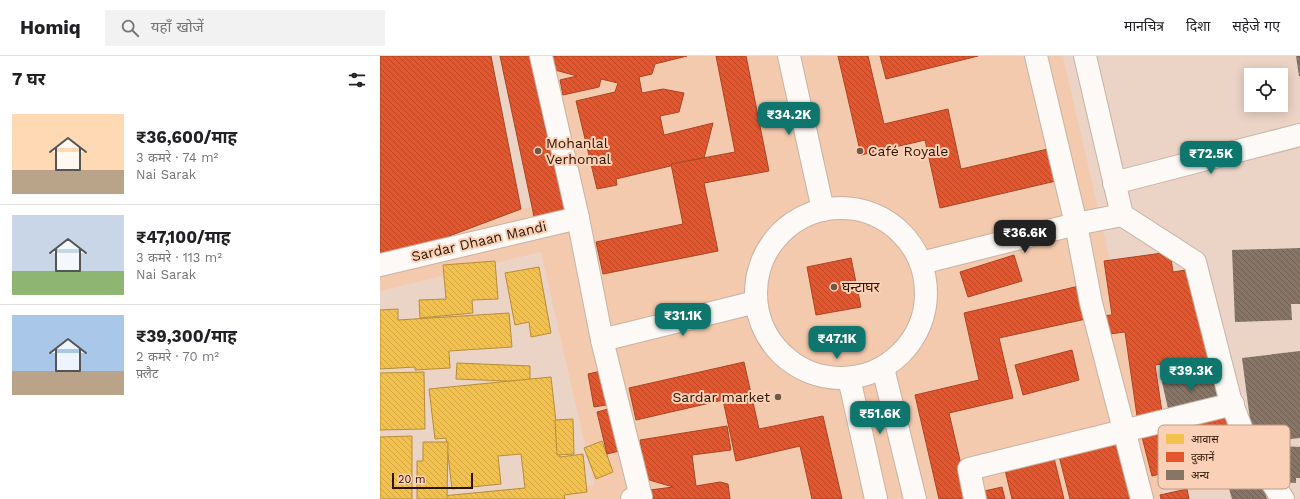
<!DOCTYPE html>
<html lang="hi">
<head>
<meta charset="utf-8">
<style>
  :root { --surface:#fff; --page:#f2f2f2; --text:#202124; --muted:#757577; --line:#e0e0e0; --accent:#0f766e }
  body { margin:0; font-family:"Work Sans","Noto Sans Devanagari",sans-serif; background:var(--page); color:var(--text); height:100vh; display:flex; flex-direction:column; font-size:15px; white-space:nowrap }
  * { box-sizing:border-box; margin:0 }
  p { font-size:13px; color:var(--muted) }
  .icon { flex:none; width:22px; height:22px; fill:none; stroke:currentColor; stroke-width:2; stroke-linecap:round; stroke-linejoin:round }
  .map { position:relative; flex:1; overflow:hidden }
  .sheet { display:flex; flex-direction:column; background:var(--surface); width:380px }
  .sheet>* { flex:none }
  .fabs { position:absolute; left:864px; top:12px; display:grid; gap:8px }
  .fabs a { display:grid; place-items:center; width:44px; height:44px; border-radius:0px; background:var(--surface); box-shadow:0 2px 10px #0003; font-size:20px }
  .scale { position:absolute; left:12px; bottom:10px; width:81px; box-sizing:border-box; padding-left:4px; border:2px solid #2d1504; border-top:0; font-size:11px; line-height:14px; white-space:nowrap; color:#2d1504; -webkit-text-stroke:3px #fad1b7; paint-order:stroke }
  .price { position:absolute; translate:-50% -34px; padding:0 9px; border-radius:8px; background:var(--accent); color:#fff; font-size:13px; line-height:26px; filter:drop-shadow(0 1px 2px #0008) }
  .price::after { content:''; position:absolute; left:50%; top:24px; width:12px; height:9px; margin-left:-6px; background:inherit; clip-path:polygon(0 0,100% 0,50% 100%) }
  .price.active { background:#222; color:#fff }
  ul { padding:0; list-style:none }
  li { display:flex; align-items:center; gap:12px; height:100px; padding:0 12px }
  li+li { border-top:1px solid var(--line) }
  li span { display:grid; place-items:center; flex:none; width:112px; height:80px; border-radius:0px; color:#555 }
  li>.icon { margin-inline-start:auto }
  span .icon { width:48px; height:48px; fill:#fffc; stroke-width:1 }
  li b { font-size:17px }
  h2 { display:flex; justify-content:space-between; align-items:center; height:48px; padding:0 12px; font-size:17px }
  header { display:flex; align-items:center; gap:24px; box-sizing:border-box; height:56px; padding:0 20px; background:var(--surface); border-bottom:1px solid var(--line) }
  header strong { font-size:19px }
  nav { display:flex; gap:22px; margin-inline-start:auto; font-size:14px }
  .search { width:280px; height:36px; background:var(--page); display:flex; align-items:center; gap:10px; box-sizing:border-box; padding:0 14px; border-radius:0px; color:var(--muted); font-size:15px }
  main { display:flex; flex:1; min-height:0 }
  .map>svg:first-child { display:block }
  .built { fill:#f4caae }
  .homes { fill:url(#homes-back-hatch); stroke:#b78d38 }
  .shops { fill:url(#shops-back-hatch); stroke:#ad4321 }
  .building { fill:url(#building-back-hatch) }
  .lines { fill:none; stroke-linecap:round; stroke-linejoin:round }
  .street-casing { stroke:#c8b2a3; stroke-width:24 }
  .street { stroke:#fcf9f6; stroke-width:22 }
  .poi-dot { fill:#705848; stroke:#fad1b7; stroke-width:1.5 }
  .labels { text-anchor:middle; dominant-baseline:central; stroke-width:4; stroke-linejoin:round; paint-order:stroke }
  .poi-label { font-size:14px; fill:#2d1504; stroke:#fad1b7; text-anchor:start }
  .street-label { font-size:14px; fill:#2d1504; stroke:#fad1b7 }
  .key { fill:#fad1b7; stroke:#bc9981; stroke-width:1 }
  .key-label { font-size:11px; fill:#2d1504 }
</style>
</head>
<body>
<header>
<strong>Homiq</strong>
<div class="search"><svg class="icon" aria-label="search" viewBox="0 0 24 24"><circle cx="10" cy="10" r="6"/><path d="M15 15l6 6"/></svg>यहाँ खोजें</div>
<nav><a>मानचित्र</a><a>दिशा</a><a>सहेजे गए</a></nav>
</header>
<main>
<section class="sheet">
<h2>7 घर<svg class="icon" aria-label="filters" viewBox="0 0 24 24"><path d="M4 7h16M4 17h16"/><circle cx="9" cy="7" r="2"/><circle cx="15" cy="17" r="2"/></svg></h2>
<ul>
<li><span style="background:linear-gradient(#ffd9b3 70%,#b9a48a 0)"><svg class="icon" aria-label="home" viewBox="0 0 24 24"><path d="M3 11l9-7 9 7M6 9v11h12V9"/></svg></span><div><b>₹36,600/माह</b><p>3 कमरे · 74 m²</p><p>Nai Sarak</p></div></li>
<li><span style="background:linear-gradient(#c9d6e8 70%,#8fb573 0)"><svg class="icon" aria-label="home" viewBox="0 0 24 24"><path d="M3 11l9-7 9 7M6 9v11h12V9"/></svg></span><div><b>₹47,100/माह</b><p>3 कमरे · 113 m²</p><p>Nai Sarak</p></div></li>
<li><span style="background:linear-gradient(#a9c7e8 70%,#b9a48a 0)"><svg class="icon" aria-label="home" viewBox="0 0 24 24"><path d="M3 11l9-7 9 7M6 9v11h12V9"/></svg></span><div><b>₹39,300/माह</b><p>2 कमरे · 70 m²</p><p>फ़्लैट</p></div></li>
</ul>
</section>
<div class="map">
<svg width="920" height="443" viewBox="0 0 920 443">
  <defs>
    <pattern id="homes-back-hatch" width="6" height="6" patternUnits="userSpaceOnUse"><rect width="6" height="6" fill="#f2c14e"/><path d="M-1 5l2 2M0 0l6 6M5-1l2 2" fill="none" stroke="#d0a542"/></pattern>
    <pattern id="shops-back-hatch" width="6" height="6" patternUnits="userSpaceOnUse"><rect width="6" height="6" fill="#e4572e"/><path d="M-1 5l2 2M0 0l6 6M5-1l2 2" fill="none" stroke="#b94725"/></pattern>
    <pattern id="building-back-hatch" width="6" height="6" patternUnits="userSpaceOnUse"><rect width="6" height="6" fill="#877567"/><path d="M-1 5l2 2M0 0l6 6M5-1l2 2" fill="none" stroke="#6f5f53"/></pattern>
  </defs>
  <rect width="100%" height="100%" fill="#ebd4c6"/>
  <polygon class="built" points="121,0 683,0 785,443 135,443 214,429 161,196 0,235 0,181 154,150"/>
  <g class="homes">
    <polygon points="115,205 118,243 92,244 93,257 40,262 39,244 66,243 63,209"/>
    <polygon points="159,211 171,277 151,281 149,266 135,269 125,217"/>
    <polygon points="18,253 18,264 129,257 132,291 69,295 70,312 35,314 35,311 0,313 0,254"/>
    <polygon points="77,307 150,310 150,326 76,323"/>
    <polygon points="44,316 45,373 0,374 0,317"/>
    <polygon points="171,321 180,401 203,398 207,436 184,439 185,443 63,443 62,440 145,432 141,398 118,400 121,428 72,433 66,382 55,383 49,333"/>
    <polygon points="193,363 194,398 177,399 175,364"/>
    <polygon points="32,380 32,443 0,443 0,381"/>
    <polygon points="222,385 233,416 216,423 204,392"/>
    <polygon points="43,386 68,386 67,443 37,443 37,405 43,405"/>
  </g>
  <g class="shops">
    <polygon points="0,0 111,0 141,153 0,206"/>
    <polygon points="120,0 153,0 158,19 154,20 165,71 186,156 155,165"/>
    <polygon points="172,0 307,0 275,8 272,18 259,21 262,37 283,33 304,37 299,56 280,60 284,79 333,67 324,102 236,123 237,129 217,133 196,45 235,36 238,27 221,23 219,31 183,39 180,24 197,20 175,14"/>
    <polygon points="336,0 366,0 389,115 324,127 338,195 223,218 216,186 303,168 291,108 355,96"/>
    <polygon points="458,0 488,0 504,68 568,53 581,113 668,93 676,125 560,152 545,84 481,99"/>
    <polygon points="500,0 598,0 506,23"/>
    <polygon points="790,196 793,216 812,213 820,268 830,310 814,310 813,304 775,309 782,356 757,360 745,276 722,279 719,260 732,259 724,205"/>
    <polygon points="634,199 642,225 588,241 580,216"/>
    <polygon points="471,202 481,251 436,259 427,211"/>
    <polygon points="699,230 706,263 619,282 633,342 569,357 589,443 559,443 535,339 599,324 584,257"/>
    <polygon points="692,294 699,324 643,339 635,309"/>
    <polygon points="364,306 379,373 443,360 462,443 432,443 420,390 356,405 343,344 256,364 249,332"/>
    <polygon points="226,314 232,348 214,351 208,318"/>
    <polygon points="232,352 243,394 227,398 217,356"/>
    <polygon points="851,360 864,413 794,429 791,415 772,420 762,381"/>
    <polygon points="347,370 351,394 312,399 316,430 340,426 348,428 350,443 271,443 270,434 293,431 266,423 260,384"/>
    <polygon points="742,384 757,443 690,443 679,400"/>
    <polygon points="674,402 684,443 632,443 625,414"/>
    <polygon points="622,431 625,443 602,443 600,436"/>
    <polygon points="807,433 809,443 781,443 780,439"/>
  </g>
  <g class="building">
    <polygon points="916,0 920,0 920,20 919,20"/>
    <polygon points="920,192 920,248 911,248 912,264 855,266 852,194"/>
    <polygon points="920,295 920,382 873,387 862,302"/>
    <polygon points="833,314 840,345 789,357 782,326"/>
    <polygon points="901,390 920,391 920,422 916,422 916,427 900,426"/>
    <polygon points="881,421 887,443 852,443 848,429"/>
  </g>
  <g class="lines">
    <defs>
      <g id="street">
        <polyline points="161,0 198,162 222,284 261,441 252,443"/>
        <polyline points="409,0 443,154"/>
        <polyline points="656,0 696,168 711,247 762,443"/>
        <polyline points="705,0 742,159 815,206 850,343 869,392 903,443"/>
        <polyline points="734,127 920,79"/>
        <circle cx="461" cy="237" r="85"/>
        <polyline points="541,207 696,168 742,159"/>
        <polyline points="0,209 198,162"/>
        <polyline points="222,284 376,246"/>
        <polyline points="503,312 535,443"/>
        <polyline points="469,322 496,443"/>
        <polyline points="595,443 589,413 853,348"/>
      </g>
    </defs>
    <use href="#street" class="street-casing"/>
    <use href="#street" class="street"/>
  </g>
  <g class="poi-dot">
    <circle cx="158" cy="95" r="4"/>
    <circle cx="480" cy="95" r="4"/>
    <circle cx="454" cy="231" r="4"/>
    <circle cx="398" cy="341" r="4"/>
  </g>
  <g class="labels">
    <g class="poi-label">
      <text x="166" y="87">Mohanlal<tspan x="166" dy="16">Verhomal</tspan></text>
      <text x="488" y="95">Café Royale</text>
      <text x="462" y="231">घन्टाघर</text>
      <text x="390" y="341" text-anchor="end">Sardar market</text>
    </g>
    <g class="street-label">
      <text transform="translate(99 185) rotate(-13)">Sardar Dhaan Mandi</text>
    </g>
  </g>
  <rect x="778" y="369" width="132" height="64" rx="6" class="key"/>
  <rect x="786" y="378" width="18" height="10" fill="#f2c14e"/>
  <rect x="786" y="396" width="18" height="10" fill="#e4572e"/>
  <rect x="786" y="414" width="18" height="10" fill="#877567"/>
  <g class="key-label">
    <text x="811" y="387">आवास</text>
    <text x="811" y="405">दुकानें</text>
    <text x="811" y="423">अन्य</text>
  </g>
</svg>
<div class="fabs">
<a><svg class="icon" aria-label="locate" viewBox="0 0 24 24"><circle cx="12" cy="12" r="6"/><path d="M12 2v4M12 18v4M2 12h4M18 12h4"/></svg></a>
</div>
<div class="scale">20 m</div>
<b class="price" style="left:409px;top:80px">₹34.2K</b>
<b class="price" style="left:831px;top:119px">₹72.5K</b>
<b class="price active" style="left:645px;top:198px">₹36.6K</b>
<b class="price" style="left:303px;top:281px">₹31.1K</b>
<b class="price" style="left:457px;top:304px">₹47.1K</b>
<b class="price" style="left:811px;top:336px">₹39.3K</b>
<b class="price" style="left:500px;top:379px">₹51.6K</b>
</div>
</main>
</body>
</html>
